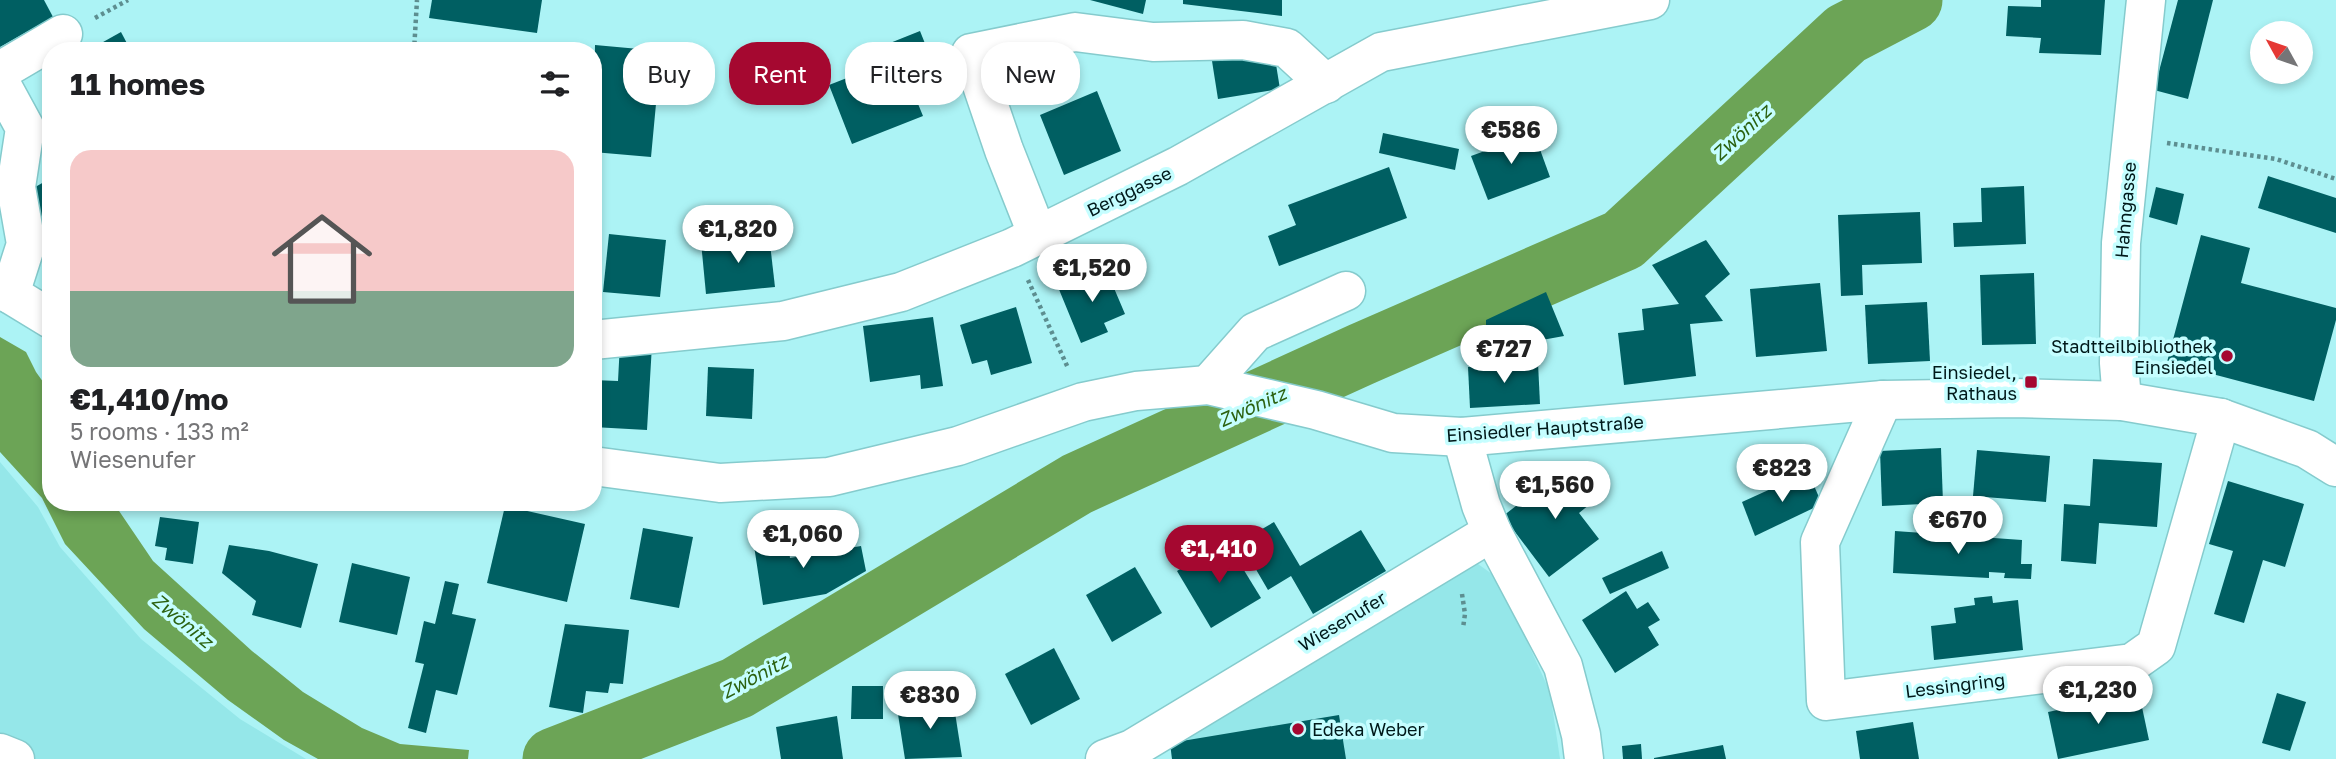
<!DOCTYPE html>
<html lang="en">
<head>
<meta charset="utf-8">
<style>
  :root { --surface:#fff; --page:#f6f6f6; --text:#202124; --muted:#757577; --accent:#a50830 }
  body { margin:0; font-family:"Golos Text",sans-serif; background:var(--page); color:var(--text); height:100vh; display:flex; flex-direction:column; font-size:26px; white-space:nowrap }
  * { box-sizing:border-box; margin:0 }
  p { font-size:23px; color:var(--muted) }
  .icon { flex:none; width:38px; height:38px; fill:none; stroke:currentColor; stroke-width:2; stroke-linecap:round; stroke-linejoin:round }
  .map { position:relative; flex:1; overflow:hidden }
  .details { position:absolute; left:42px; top:42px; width:560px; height:469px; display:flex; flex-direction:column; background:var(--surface); border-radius:28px; box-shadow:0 4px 10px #0003 }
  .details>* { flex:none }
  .guide { position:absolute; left:623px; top:42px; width:665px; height:63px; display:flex; gap:14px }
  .needle { width:46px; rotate:310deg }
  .buttons { position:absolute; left:2250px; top:21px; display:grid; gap:14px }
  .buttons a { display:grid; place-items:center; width:63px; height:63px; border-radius:50%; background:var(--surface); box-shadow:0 4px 10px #0003; font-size:35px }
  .price { position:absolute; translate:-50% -60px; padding:0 16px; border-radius:24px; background:#fff; color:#222; font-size:23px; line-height:46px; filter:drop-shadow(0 2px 4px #0008) }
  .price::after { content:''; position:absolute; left:50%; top:42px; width:21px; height:16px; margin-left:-10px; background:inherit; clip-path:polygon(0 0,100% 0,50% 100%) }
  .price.selected { background:var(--accent); color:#fff }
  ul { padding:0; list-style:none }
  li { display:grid; align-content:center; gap:14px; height:371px; padding:0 28px }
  li span { display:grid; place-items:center; height:217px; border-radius:21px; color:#555 }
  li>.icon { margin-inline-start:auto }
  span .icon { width:126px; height:126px; fill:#fffc; stroke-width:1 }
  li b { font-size:30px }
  h2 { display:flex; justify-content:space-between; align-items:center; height:84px; padding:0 28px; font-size:30px }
  .pill { padding:0 24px; border-radius:28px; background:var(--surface); box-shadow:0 4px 10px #0003; font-size:24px; line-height:63px }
  .pill.selected { background:var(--accent); color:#fff }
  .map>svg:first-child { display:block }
  .built { fill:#95e7e9 }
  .water { fill:#6ca456 }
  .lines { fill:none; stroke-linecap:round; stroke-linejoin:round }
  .river { stroke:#6ca456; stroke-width:63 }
  .building { fill:#005f62 }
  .minor-casing { stroke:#85cbcd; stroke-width:41 }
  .major-casing { stroke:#85cbcd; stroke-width:41 }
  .path { stroke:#5d8e90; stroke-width:4.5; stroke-dasharray:3.5 3.5; stroke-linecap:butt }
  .minor { stroke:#fff; stroke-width:38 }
  .major { stroke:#fff; stroke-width:38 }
  .poi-dot { fill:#a50830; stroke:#c5feff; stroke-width:2.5 }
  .labels { text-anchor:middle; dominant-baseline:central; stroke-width:7; stroke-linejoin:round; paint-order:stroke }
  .street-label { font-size:18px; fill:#00191a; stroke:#c5feff }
  .poi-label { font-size:18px; fill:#00191a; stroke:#c5feff; text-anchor:end }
  .water-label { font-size:19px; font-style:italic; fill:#2c6211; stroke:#c5feff }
</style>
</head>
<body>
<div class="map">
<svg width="2336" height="759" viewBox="0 0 2336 759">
  <rect width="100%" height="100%" fill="#acf3f5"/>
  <g class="built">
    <polygon points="0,462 38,507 60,547 141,639 240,719 306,759 0,759"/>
    <polygon points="1471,559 1499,579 1550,692 1560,759 1172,759 1170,743"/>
  </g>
  <polygon class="water" points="0,337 26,352 36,372 51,393 51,502 113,502 153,561 252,651 303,692 362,728 400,744 469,750 468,759 318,759 284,740 228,700 144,629 65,544 42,498 0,452"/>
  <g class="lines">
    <polyline class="river" points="554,759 737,688 1077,484 1362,354 1623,240 1846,34 1911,0"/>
  </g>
  <g class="building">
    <polygon points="0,0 44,0 53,17 0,47"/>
    <polygon points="432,0 542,0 537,33 429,18"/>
    <polygon points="1090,0 1146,0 1143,14"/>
    <polygon points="1183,0 1282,0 1282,16 1183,4"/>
    <polygon points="2041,0 2105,0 2101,55 2039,53 2041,38 2006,36 2008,6 2041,7"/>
    <polygon points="2178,0 2213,0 2188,99 2154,90"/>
    <polygon points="920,31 934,66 907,77 923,116 852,144 829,85 852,76 848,63 865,56 869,68 891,60 885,45"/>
    <polygon points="121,32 131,51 87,51"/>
    <polygon points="595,45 661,51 651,157 593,152"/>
    <polygon points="1274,52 1280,89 1218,99 1212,61"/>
    <polygon points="1097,91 1121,151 1064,175 1040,115"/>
    <polygon points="1383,133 1459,149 1455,170 1379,153"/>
    <polygon points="1534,133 1550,177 1488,200 1471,156"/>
    <polygon points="1389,167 1407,218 1279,266 1268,236 1296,225 1288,205"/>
    <polygon points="2268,176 2336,198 2336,233 2258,208"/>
    <polygon points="51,178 51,222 42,227 23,194"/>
    <polygon points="2024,186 2026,244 1954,247 1953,223 1982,222 1981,188"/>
    <polygon points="2156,187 2184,194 2177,225 2149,217"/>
    <polygon points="1920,212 1922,263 1862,265 1863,295 1841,296 1838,215"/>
    <polygon points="609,234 666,240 660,297 603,292"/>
    <polygon points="769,235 775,287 706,294 701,242"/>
    <polygon points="2201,235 2250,248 2241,283 2336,308 2336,320 2314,401 2167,362"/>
    <polygon points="1706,240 1730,274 1705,296 1723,321 1690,324 1696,376 1624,385 1618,333 1644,330 1642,309 1679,304 1652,265"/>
    <polygon points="1105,267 1125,314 1104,323 1108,332 1081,343 1058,287"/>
    <polygon points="2034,273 2036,344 1982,345 1980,275"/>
    <polygon points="1820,283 1827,351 1756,357 1750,289"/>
    <polygon points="1546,292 1564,336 1480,351 1473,334 1486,328 1486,320"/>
    <polygon points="1927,302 1930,361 1868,364 1865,305"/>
    <polygon points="1016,307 1032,363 991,375 987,360 972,364 960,325"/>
    <polygon points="933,317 943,386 921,389 920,375 870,382 863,326"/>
    <polygon points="620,343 652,345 647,430 593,427 593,380 618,381"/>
    <polygon points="1538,363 1540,404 1470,408 1468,367"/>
    <polygon points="708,367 754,369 752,419 706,416"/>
    <polygon points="1941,448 1943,503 1882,506 1880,451"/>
    <polygon points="1977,450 2050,456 2046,502 1973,496"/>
    <polygon points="2093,459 2162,463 2157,527 2099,523 2096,564 2061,561 2064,504 2090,506"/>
    <polygon points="1569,465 1595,500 1579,513 1599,539 1549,577 1503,516"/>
    <polygon points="1808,472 1822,504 1755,536 1742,502"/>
    <polygon points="2228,481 2304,504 2285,567 2263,560 2244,623 2214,614 2233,551 2209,544"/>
    <polygon points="505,506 585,524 567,602 487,583"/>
    <polygon points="160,517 199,522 193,564 165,560 167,548 155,546"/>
    <polygon points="1274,522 1300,566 1361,530 1386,571 1313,614 1291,576 1268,590 1240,542"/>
    <polygon points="643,528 693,537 679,608 630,599"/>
    <polygon points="1895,531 2022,540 2021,564 2032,564 2031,579 2004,578 2005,573 1989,572 1989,578 1893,573"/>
    <polygon points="787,534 790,558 861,546 866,571 826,594 763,605 753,539"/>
    <polygon points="1226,541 1261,598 1211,628 1177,571"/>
    <polygon points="229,545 269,551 318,564 301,628 252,615 256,601 222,573"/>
    <polygon points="1662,551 1669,568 1610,594 1602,578"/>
    <polygon points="352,563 410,577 397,635 339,622"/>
    <polygon points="1135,567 1162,613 1112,642 1086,595"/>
    <polygon points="445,581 459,584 452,614 476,619 457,695 436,690 426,733 408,728 424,664 415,662 424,621 435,624"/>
    <polygon points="1626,591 1637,609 1648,602 1660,620 1648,627 1659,645 1615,673 1582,620"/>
    <polygon points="1992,596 1993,603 2018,600 2023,650 1934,660 1931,626 1956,623 1954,608 1975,605 1974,598"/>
    <polygon points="565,624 629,630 623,684 610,683 608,693 586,691 583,713 549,707"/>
    <polygon points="1054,648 1080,699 1031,725 1005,674"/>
    <polygon points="852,686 883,686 883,719 851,719"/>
    <polygon points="2139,693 2149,740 2058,759 2048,712"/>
    <polygon points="2277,693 2306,702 2290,751 2262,743"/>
    <polygon points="953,700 962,757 905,759 897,708"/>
    <polygon points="1339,715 1346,759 1172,759 1170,743"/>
    <polygon points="837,716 843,759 781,759 776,727"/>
    <polygon points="1913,722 1919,759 1860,759 1856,731"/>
    <polygon points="1641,744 1642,759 1623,759 1622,746"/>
    <polygon points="1723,745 1726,759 1654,759 1654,758"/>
  </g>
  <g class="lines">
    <defs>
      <g id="minor">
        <polyline points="0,71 63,34"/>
        <polyline points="0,82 25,128 16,187 26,244 10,294"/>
        <polyline points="1038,236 1004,150 971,53 1075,32 1153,42 1243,40 1287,48 1326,84"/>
        <polyline points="593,340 783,321 901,292 1012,248 1178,166 1381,52 1650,0"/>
        <polyline points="1208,385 1255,332 1346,291"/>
        <polyline points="1883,400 1820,542 1826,701 2132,663 2156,646 2221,418"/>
        <polyline points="2122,401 2119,363 2121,243 2146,0"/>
        <polyline points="1492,532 1563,666 1581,735 1584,759"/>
        <polyline points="0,753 15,759"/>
        <polyline points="1105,759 1132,749 1492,532 1481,505 1462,437"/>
      </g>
      <g id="major">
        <polyline points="0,285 10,294 51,319"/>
        <polyline points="593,466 720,483 829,477 958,446 1083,402 1136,391 1208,385 1316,410 1393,433 1462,437 1883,400 2013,398 2122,401 2221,418 2307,449 2336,467"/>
      </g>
    </defs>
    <use href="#minor" class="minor-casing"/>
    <use href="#major" class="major-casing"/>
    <g class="path">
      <polyline points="95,18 128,0"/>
      <polyline points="414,51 417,0"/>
      <polyline points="2167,143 2276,159 2336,179"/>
      <polyline points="1028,280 1068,368"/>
      <polyline points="1462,594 1465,614 1463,628"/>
    </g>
    <use href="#minor" class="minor"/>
    <use href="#major" class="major"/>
  </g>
  <g class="poi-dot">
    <circle cx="2227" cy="356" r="7"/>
    <rect x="2024" y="375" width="14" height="14" rx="3.5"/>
    <circle cx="1298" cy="729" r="7"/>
  </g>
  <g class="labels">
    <g class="street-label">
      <text transform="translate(1129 191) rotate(-26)">Berggasse</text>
      <text transform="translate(2125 210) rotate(-85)">Hahngasse</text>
      <text transform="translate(1545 428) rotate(-4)">Einsiedler Hauptstraße</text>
      <text transform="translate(1342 621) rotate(-31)">Wiesenufer</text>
      <text transform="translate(1955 685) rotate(-7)">Lessingring</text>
    </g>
    <g class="poi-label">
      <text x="2213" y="346">Stadtteilbibliothek<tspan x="2213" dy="21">Einsiedel</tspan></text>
      <text x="2017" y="372">Einsiedel,<tspan x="2017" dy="21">Rathaus</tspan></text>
      <text x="1312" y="729" text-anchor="start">Edeka Weber</text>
    </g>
    <g class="water-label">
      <text transform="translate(1741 132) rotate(-43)">Zwönitz</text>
      <text transform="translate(1252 406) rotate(-24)">Zwönitz</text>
      <text transform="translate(183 620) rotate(40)">Zwönitz</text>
      <text transform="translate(754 676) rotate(-28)">Zwönitz</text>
    </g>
  </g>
</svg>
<div class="buttons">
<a><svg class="needle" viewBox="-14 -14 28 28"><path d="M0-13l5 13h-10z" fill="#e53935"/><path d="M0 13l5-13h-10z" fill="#757577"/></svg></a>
</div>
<b class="price" style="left:1511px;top:166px">€586</b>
<b class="price" style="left:738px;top:265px">€1,820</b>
<b class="price" style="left:1092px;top:304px">€1,520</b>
<b class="price" style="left:1504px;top:385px">€727</b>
<b class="price" style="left:1782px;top:504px">€823</b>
<b class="price" style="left:1555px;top:521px">€1,560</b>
<b class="price" style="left:1958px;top:556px">€670</b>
<b class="price" style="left:803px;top:570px">€1,060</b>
<b class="price selected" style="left:1219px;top:585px">€1,410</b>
<b class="price" style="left:2098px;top:726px">€1,230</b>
<b class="price" style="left:930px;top:731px">€830</b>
<div class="guide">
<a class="pill">Buy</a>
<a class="pill selected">Rent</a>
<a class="pill">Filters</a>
<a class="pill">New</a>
</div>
<section class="details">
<h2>11 homes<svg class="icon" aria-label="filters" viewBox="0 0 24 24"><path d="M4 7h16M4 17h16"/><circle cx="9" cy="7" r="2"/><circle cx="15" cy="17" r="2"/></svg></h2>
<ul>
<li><span style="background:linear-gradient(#f6c9c9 65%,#7fa58c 0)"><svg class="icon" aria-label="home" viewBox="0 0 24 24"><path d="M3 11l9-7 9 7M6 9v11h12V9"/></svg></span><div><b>€1,410/mo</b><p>5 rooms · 133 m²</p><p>Wiesenufer</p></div></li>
</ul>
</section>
</div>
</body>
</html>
